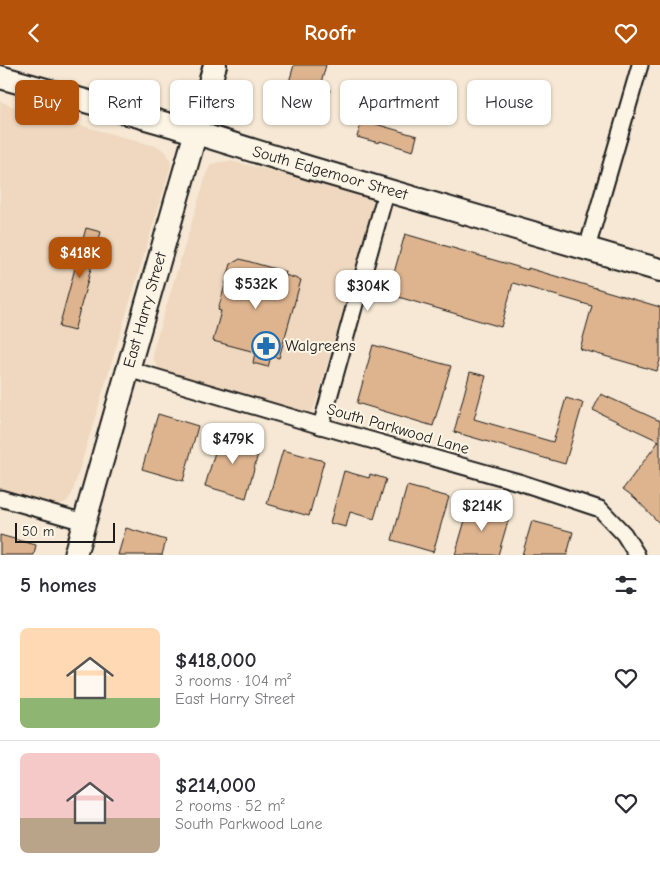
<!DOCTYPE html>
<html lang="en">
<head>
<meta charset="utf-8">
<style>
  :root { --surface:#fff; --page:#f2f2f3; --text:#2b2b33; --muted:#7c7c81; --line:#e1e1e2; --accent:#b45309 }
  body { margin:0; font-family:"Comic Neue",sans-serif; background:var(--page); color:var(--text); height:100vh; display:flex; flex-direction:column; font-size:19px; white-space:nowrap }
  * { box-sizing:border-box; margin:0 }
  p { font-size:16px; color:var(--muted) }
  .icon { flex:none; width:28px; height:28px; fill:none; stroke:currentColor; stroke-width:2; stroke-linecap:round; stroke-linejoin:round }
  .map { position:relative; height:490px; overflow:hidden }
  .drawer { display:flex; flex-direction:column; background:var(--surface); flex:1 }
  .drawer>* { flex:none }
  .top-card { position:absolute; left:15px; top:15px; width:630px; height:45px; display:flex; gap:10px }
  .scale { position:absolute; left:15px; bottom:12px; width:100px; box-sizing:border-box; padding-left:5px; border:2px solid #1c1c1c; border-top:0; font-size:14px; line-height:18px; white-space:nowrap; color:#1c1c1c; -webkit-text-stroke:4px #fcf5e5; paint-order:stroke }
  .price { position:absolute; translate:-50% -42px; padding:0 11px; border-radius:10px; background:#fff; color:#222; font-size:16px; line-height:32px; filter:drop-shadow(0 1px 2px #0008) }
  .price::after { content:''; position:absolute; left:50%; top:30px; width:15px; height:11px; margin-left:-8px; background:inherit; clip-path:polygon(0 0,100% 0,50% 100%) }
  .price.active { background:var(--accent); color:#fff }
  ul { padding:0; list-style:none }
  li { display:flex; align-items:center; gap:15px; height:125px; padding:0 20px }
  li+li { border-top:1px solid var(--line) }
  li span { display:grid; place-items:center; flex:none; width:140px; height:100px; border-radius:8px; color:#555 }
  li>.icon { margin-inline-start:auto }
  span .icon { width:60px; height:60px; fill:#fffc; stroke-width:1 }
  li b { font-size:21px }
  h2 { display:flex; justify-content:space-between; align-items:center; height:60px; padding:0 20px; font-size:21px }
  .tag { padding:0 18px; border-radius:8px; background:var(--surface); box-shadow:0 1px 4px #0004; font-size:18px; line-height:45px }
  .tag.active { background:var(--accent); color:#fff }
  header { display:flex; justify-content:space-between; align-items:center; height:65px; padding:0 20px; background:var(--accent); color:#fff; font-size:22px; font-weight:700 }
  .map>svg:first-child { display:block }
  .built { fill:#efd8bf }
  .building { fill:#deb48f; stroke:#1c1c1c }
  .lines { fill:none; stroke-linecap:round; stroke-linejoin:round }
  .street-casing { stroke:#1c1c1c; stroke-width:19 }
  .secondary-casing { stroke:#1c1c1c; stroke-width:26 }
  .street { stroke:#fcf5e5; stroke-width:15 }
  .secondary { stroke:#fcf5e5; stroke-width:22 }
  .labels { text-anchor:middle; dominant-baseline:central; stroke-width:4; stroke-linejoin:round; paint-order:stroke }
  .street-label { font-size:16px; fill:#1c1c1c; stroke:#fcf5e5 }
  .poi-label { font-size:16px; fill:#1c1c1c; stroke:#fcf5e5; text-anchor:start }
</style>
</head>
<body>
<header><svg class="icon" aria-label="back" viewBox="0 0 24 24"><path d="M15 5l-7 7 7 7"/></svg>Roofr<svg class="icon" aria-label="heart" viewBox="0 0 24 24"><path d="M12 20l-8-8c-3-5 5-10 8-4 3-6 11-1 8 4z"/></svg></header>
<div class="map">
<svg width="660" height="490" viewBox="0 0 660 490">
  <rect width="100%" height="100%" fill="#f6e8d4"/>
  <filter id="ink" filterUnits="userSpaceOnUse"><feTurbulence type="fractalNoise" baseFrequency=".02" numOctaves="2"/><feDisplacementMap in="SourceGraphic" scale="10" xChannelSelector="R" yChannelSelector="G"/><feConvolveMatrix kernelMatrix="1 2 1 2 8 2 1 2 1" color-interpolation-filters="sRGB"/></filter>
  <g filter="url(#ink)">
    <g class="built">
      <polygon points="0,36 12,41 159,82 167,88 171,97 170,104 72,429 66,437 59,440 51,441 0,426"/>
      <polygon points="230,96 314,115 367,130 372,134 373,143 315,341 312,346 306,348 296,346 160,306 153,294 153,285 207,107 211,99 220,97"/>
    </g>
    <g class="building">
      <polygon points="294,0 326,0 320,22 330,25 326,40 315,37 309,57 280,48"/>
      <polygon points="362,55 417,71 413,86 380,76 379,78 357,72"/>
      <polygon points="86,163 101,167 74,266 59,262"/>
      <polygon points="405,169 528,205 528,203 660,242 660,295 657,306 580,284 592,241 513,218 501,262 388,229"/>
      <polygon points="240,194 286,207 285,210 301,215 279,293 271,291 268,302 253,298 255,287 213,276 221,246 218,245 231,199"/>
      <polygon points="373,280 451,301 433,361 357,338"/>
      <polygon points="470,307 486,311 474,354 553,377 566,333 583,338 565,399 454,367"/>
      <polygon points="601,329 660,356 660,459 635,433 623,424 659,376 593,345"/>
      <polygon points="158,349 198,361 183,416 142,404"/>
      <polygon points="221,367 261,378 246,433 205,421"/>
      <polygon points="283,385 324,396 309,451 267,439"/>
      <polygon points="344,406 369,413 370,409 386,414 374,454 350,447 346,462 330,458"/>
      <polygon points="407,421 449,432 433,487 392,475"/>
      <polygon points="470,438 510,449 498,490 455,490"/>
      <polygon points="532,456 573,467 567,490 522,490"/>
      <polygon points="126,463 166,475 162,490 118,490"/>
      <polygon points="0,470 36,480 34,490 0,490"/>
    </g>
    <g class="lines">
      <defs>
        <g id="street">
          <polyline points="587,183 640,0"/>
          <polyline points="128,304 321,361 522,418 600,444 624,469 637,490"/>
          <polyline points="321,361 387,124"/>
          <polyline points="0,433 84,457"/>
        </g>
        <g id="secondary">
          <polyline points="0,12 174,61 310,103 660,205"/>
          <polyline points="75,490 215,0"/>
        </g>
      </defs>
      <use href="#street" class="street-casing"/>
      <use href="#secondary" class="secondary-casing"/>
      <use href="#street" class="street"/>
      <use href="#secondary" class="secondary"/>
    </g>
  </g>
  <defs>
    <symbol id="pharmacy-ring" viewBox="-11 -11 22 22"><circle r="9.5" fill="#fcf5e5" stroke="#1f6fb2" stroke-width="1.5"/><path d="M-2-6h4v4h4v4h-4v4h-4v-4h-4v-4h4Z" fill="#1f6fb2"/></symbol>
  </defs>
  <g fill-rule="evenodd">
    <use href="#pharmacy-ring" x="250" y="265" width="32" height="32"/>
  </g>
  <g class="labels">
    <g class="street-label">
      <text transform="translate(330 108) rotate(16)">South Edgemoor Street</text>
      <text transform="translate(145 245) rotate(-74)">East Harry Street</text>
      <text transform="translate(398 364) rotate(16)">South Parkwood Lane</text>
    </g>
    <g class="poi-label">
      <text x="285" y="281">Walgreens</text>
    </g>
  </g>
</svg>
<div class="scale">50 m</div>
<b class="price active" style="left:80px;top:214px">$418K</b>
<b class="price" style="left:256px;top:245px">$532K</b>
<b class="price" style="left:368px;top:247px">$304K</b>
<b class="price" style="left:233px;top:400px">$479K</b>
<b class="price" style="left:482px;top:467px">$214K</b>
<div class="top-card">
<a class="tag active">Buy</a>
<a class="tag">Rent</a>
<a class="tag">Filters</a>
<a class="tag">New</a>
<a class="tag">Apartment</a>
<a class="tag">House</a>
</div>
</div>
<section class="drawer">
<h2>5 homes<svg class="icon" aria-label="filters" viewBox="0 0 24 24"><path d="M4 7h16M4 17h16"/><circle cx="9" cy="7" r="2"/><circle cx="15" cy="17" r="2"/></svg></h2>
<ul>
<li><span style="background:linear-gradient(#ffd9b3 70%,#8fb573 0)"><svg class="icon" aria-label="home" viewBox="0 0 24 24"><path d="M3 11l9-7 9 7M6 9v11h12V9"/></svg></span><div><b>$418,000</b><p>3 rooms · 104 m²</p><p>East Harry Street</p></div><svg class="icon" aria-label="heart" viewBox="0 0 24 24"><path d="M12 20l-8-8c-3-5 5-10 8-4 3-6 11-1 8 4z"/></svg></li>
<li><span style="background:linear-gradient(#f6c9c9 65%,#b9a48a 0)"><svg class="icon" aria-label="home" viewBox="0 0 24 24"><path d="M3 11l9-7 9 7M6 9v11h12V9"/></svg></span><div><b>$214,000</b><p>2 rooms · 52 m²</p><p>South Parkwood Lane</p></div><svg class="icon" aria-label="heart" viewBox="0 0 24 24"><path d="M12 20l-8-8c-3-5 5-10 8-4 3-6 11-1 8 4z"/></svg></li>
</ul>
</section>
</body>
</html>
